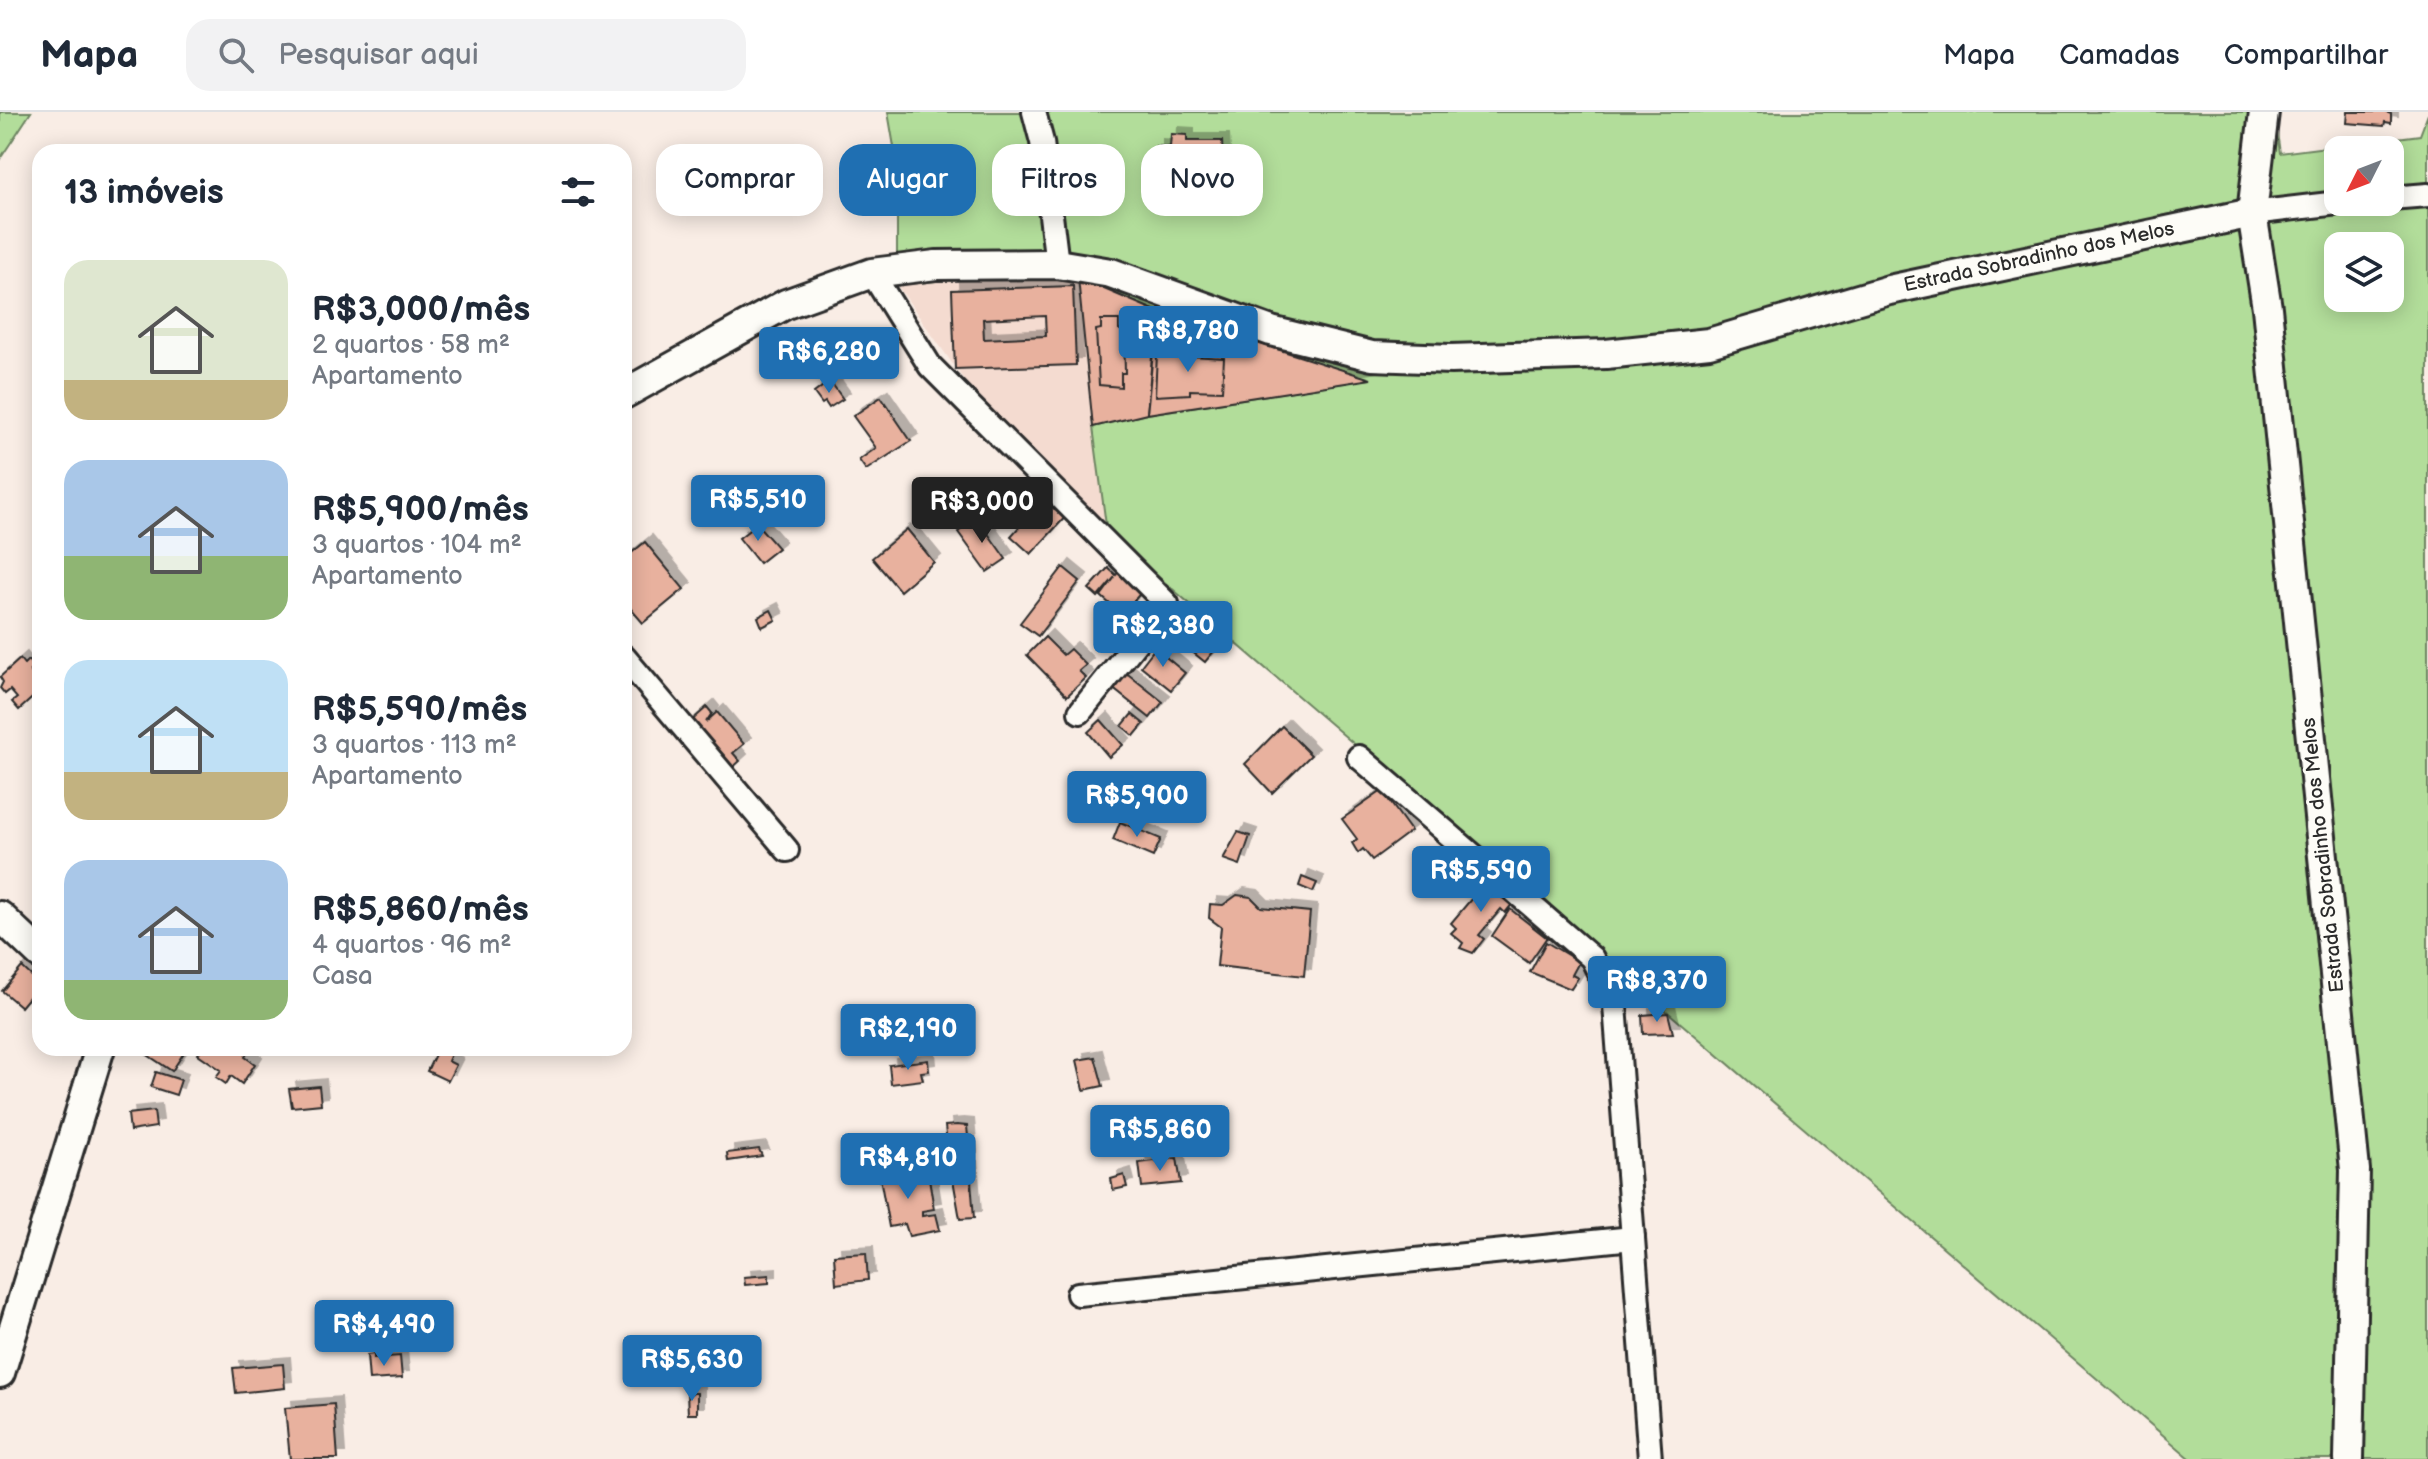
<!DOCTYPE html>
<html lang="pt">
<head>
<meta charset="utf-8">
<style>
  :root { --surface:#fff; --page:#f2f2f3; --text:#1f2937; --muted:#747a83; --line:#e0e1e3; --accent:#1f6fb2 }
  body { margin:0; font-family:"Balsamiq Sans",sans-serif; background:var(--page); color:var(--text); height:100vh; display:flex; flex-direction:column; font-size:30px; white-space:nowrap }
  * { box-sizing:border-box; margin:0 }
  p { font-size:26px; color:var(--muted) }
  .icon { flex:none; width:44px; height:44px; fill:none; stroke:currentColor; stroke-width:2; stroke-linecap:round; stroke-linejoin:round }
  .map { position:relative; flex:1; overflow:hidden }
  .sheet { position:absolute; left:32px; top:32px; width:600px; height:912px; display:flex; flex-direction:column; background:var(--surface); border-radius:24px; box-shadow:0 4px 20px #0003 }
  .sheet>* { flex:none }
  .banner { position:absolute; left:656px; top:32px; width:760px; height:72px; display:flex; gap:16px }
  .needle { width:52px; rotate:228deg }
  .tools { position:absolute; left:2324px; top:24px; display:grid; gap:16px }
  .tools a { display:grid; place-items:center; width:80px; height:80px; border-radius:16px; background:var(--surface); box-shadow:0 4px 20px #0003; font-size:40px }
  .price { position:absolute; translate:-50% -68px; padding:0 18px; border-radius:8px; background:var(--accent); color:#fff; font-size:26px; line-height:52px; filter:drop-shadow(0 2px 4px #0008) }
  .price::after { content:''; position:absolute; left:50%; top:48px; width:24px; height:18px; margin-left:-12px; background:inherit; clip-path:polygon(0 0,100% 0,50% 100%) }
  .price.on { background:#222; color:#fff }
  ul { padding:0; list-style:none }
  li { display:flex; align-items:center; gap:24px; height:200px; padding:0 32px }
  li span { display:grid; place-items:center; flex:none; width:224px; height:160px; border-radius:24px; color:#555 }
  li>.icon { margin-inline-start:auto }
  span .icon { width:96px; height:96px; fill:#fffc; stroke-width:1 }
  li b { font-size:34px }
  h2 { display:flex; justify-content:space-between; align-items:center; height:96px; padding:0 32px; font-size:34px }
  .pill { padding:0 28px; border-radius:24px; background:var(--surface); box-shadow:0 4px 20px #0003; font-size:28px; line-height:72px }
  .pill.on { background:var(--accent); color:#fff }
  header { display:flex; align-items:center; gap:48px; box-sizing:border-box; height:112px; padding:0 40px; background:var(--surface); border-bottom:2px solid var(--line) }
  header strong { font-size:38px }
  nav { display:flex; gap:44px; margin-inline-start:auto; font-size:28px }
  .search { width:560px; height:72px; background:var(--page); display:flex; align-items:center; gap:20px; box-sizing:border-box; padding:0 28px; border-radius:24px; color:var(--muted); font-size:30px }
  .map>svg:first-child { display:block }
  .built { fill:#f4dbd0 }
  .green { fill:#b2dd9a; stroke:#6e8462; stroke-width:2; fill-rule:evenodd }
  .building { fill:#e8b19e; stroke:#2b2b2b; stroke-width:2; fill-rule:evenodd; filter:url(#shadow) }
  .lines { fill:none; stroke-linecap:round; stroke-linejoin:round }
  .minor-casing { stroke:#2b2b2b; stroke-width:28 }
  .tertiary-casing { stroke:#2b2b2b; stroke-width:34 }
  .minor { stroke:#fdfcf7; stroke-width:22 }
  .tertiary { stroke:#fdfcf7; stroke-width:28 }
  .labels { text-anchor:middle; dominant-baseline:central; stroke-width:6; stroke-linejoin:round; paint-order:stroke }
  .street-label { font-size:20px; fill:#2b2b2b; stroke:#fdfcf7 }
</style>
</head>
<body>
<header>
<strong>Mapa</strong>
<div class="search"><svg class="icon" aria-label="search" viewBox="0 0 24 24"><circle cx="10" cy="10" r="6"/><path d="M15 15l6 6"/></svg>Pesquisar aqui</div>
<nav><a>Mapa</a><a>Camadas</a><a>Compartilhar</a></nav>
</header>
<div class="map">
<svg width="2428" height="1347" viewBox="0 0 2428 1347">
  <defs>
    <filter id="shadow"><feDropShadow dx="7" dy="-7" stdDeviation="0" flood-color="#0004"/></filter>
  </defs>
  <rect width="100%" height="100%" fill="#f9ede5"/>
  <filter id="ink" filterUnits="userSpaceOnUse"><feTurbulence type="fractalNoise" baseFrequency=".0125" numOctaves="2"/><feDisplacementMap in="SourceGraphic" scale="16" xChannelSelector="R" yChannelSelector="G"/><feConvolveMatrix kernelMatrix="1 2 1 2 8 2 1 2 1" color-interpolation-filters="sRGB"/></filter>
  <g filter="url(#ink)">
    <polygon class="built" points="1078,166 1093,315 1107,421 1007,329 897,173 957,167"/>
    <g class="green">
      <polygon points="0,0 31,0 0,47"/>
      <path d="M 888,0 L 2274,0 L 2280,41 L 2420,23 L 2428,2 L 2428,1347 L 2191,1347 L 1107,421 L 1093,315 L 1147,302 L 1369,267 L 1156,199 L 1078,166 L 957,167 L 897,173 L 897,52 ZM 2338,38 L 2390,38 L 2390,90 L 2338,90 ZM 2338,134 L 2390,134 L 2390,186 L 2338,186 Z"/>
    </g>
    <g class="building">
      <polygon points="2348,0 2386,0 2391,2 2391,11 2385,10 2384,14 2347,11"/>
      <polygon points="1171,22 1187,23 1187,29 1222,29 1224,63 1208,63 1208,73 1156,72 1156,34 1170,35"/>
      <polygon points="1078,166 1156,199 1147,302 1093,315"/>
      <path d="M 1073,174 L 1076,253 L 955,257 L 952,178 ZM 1045,204 L 1046,224 L 984,227 L 983,207 Z"/>
      <polygon points="1157,199 1371,267 1147,302"/>
      <polygon points="1101,208 1119,208 1119,218 1124,218 1125,261 1121,261 1121,275 1099,273 1096,218 1101,217"/>
      <polygon points="1177,210 1234,216 1231,243 1174,237"/>
      <polygon points="820,231 829,248 808,259 799,241"/>
      <polygon points="1157,242 1224,246 1222,279 1190,278 1190,282 1155,284"/>
      <polygon points="830,269 843,287 829,296 825,290 822,292 814,281"/>
      <polygon points="881,285 911,329 866,358 859,348 876,336 853,304"/>
      <polygon points="1049,382 1069,401 1031,442 1011,424"/>
      <polygon points="977,406 1006,447 987,460 958,420"/>
      <polygon points="757,412 778,436 759,451 739,426"/>
      <polygon points="907,417 934,450 900,479 872,446"/>
      <polygon points="645,430 684,477 643,511 624,489 624,447"/>
      <polygon points="1063,455 1080,469 1038,524 1020,511"/>
      <polygon points="1108,456 1116,463 1120,458 1143,478 1122,503 1101,484 1115,465 1098,485 1089,477"/>
      <polygon points="771,498 776,508 762,515 758,505"/>
      <polygon points="1185,504 1220,532 1205,550 1170,522"/>
      <polygon points="1045,525 1063,543 1070,537 1086,553 1079,559 1086,566 1067,584 1027,543"/>
      <polygon points="1155,536 1185,561 1171,578 1141,554"/>
      <polygon points="20,547 24,552 28,548 35,556 30,559 38,568 40,566 40,579 19,598 12,590 17,586 10,578 5,582 0,576 3,570 0,565"/>
      <polygon points="1124,559 1163,590 1150,606 1111,575"/>
      <polygon points="707,595 712,601 706,610 717,600 744,632 733,641 740,649 730,658 689,611"/>
      <polygon points="1132,602 1144,612 1134,624 1122,614"/>
      <polygon points="1101,608 1123,633 1109,645 1088,620"/>
      <polygon points="1282,614 1311,643 1272,681 1245,652"/>
      <polygon points="1110,668 1121,673 1108,690 1101,687"/>
      <polygon points="1382,679 1411,719 1372,748 1363,737 1358,741 1352,731 1357,727 1342,707"/>
      <polygon points="1120,710 1161,727 1153,745 1113,728"/>
      <polygon points="1238,720 1250,724 1240,753 1223,747"/>
      <polygon points="1302,765 1317,771 1313,780 1299,774"/>
      <polygon points="1488,767 1518,785 1505,801 1501,797 1479,823 1484,827 1473,841 1460,836 1463,831 1451,821 1456,816 1451,811"/>
      <polygon points="1237,783 1251,785 1261,795 1310,800 1304,864 1217,854 1221,815 1209,806 1210,792 1223,793"/>
      <polygon points="1510,797 1546,825 1553,815 1572,831 1565,840 1547,825 1529,851 1492,824"/>
      <polygon points="1546,830 1579,850 1572,863 1578,866 1571,877 1530,860"/>
      <polygon points="22,855 40,872 21,895 2,879"/>
      <polygon points="1668,901 1673,921 1643,922 1642,903"/>
      <polygon points="137,936 187,936 172,959"/>
      <polygon points="202,936 250,936 245,945 255,952 242,972 231,964 226,972 216,965 221,958 198,942"/>
      <polygon points="438,936 451,942 448,949 456,953 448,969 427,959"/>
      <polygon points="1095,945 1103,974 1084,978 1077,948"/>
      <polygon points="928,948 929,959 921,960 923,968 891,972 889,953"/>
      <polygon points="156,960 181,968 176,983 151,975"/>
      <polygon points="319,974 321,992 292,995 289,977"/>
      <polygon points="154,999 156,1015 130,1019 128,1002"/>
      <polygon points="957,1013 967,1014 970,1047 949,1051 945,1014"/>
      <polygon points="759,1037 762,1044 728,1049 727,1041"/>
      <polygon points="1177,1046 1181,1071 1142,1075 1139,1051"/>
      <polygon points="914,1054 917,1067 929,1066 934,1097 922,1099 922,1104 936,1102 940,1118 909,1124 905,1112 889,1115 879,1060"/>
      <polygon points="951,1056 970,1056 974,1106 960,1107"/>
      <polygon points="1124,1063 1127,1075 1113,1078 1111,1067"/>
      <polygon points="866,1141 868,1168 836,1172 834,1143"/>
      <polygon points="769,1163 769,1171 745,1173 744,1165"/>
      <polygon points="374,1242 374,1246 400,1244 402,1266 369,1268 367,1243"/>
      <polygon points="283,1252 285,1276 236,1281 233,1256"/>
      <polygon points="687,1281 697,1281 697,1302 688,1302"/>
      <polygon points="334,1292 338,1347 290,1347 285,1296"/>
    </g>
    <g class="lines">
      <defs>
        <g id="minor">
          <polyline points="1034,0 1042,30 1057,152"/>
          <polyline points="2390,86 2428,83"/>
          <polyline points="2252,101 2347,90"/>
          <polyline points="872,161 930,254 1167,492 1080,600"/>
          <polyline points="624,545 787,738"/>
          <polyline points="1359,645 1592,846 1615,893 1650,1347"/>
          <polyline points="1078,1182 1633,1126"/>
        </g>
        <g id="tertiary">
          <polyline points="2264,0 2252,101 2267,196 2355,1058 2349,1347"/>
          <polyline points="624,282 786,192 872,161 936,153 1057,152 1111,161 1271,219 1372,244 1451,247 1606,242 1709,231 1889,178 2252,101"/>
          <polyline points="0,804 40,842"/>
          <polyline points="0,1261 100,936"/>
        </g>
      </defs>
      <use href="#minor" class="minor-casing"/>
      <use href="#tertiary" class="tertiary-casing"/>
      <use href="#minor" class="minor"/>
      <use href="#tertiary" class="tertiary"/>
    </g>
  </g>
  <g class="labels">
    <g class="street-label">
      <text transform="translate(2039 145) rotate(-12)">Estrada Sobradinho dos Melos</text>
      <text transform="translate(2323 743) rotate(-96)">Estrada Sobradinho dos Melos</text>
    </g>
  </g>
</svg>
<div class="tools">
<a><svg class="needle" viewBox="-14 -14 28 28"><path d="M0-13l5 13h-10z" fill="#e53935"/><path d="M0 13l5-13h-10z" fill="#747a83"/></svg></a>
<a><svg class="icon" aria-label="layers" viewBox="0 0 24 24"><path d="M12 4l9 5-9 5-9-5zM3 14l9 5 9-5"/></svg></a>
</div>
<b class="price" style="left:1188px;top:262px">R$8,780</b>
<b class="price" style="left:829px;top:283px">R$6,280</b>
<b class="price" style="left:758px;top:431px">R$5,510</b>
<b class="price on" style="left:982px;top:433px">R$3,000</b>
<b class="price" style="left:1163px;top:557px">R$2,380</b>
<b class="price" style="left:1137px;top:727px">R$5,900</b>
<b class="price" style="left:1481px;top:802px">R$5,590</b>
<b class="price" style="left:1657px;top:912px">R$8,370</b>
<b class="price" style="left:908px;top:960px">R$2,190</b>
<b class="price" style="left:1160px;top:1061px">R$5,860</b>
<b class="price" style="left:908px;top:1089px">R$4,810</b>
<b class="price" style="left:384px;top:1256px">R$4,490</b>
<b class="price" style="left:692px;top:1291px">R$5,630</b>
<div class="banner">
<a class="pill">Comprar</a>
<a class="pill on">Alugar</a>
<a class="pill">Filtros</a>
<a class="pill">Novo</a>
</div>
<section class="sheet">
<h2>13 imóveis<svg class="icon" aria-label="filters" viewBox="0 0 24 24"><path d="M4 7h16M4 17h16"/><circle cx="9" cy="7" r="2"/><circle cx="15" cy="17" r="2"/></svg></h2>
<ul>
<li><span style="background:linear-gradient(#dfe7d0 75%,#c2b280 0)"><svg class="icon" aria-label="home" viewBox="0 0 24 24"><path d="M3 11l9-7 9 7M6 9v11h12V9"/></svg></span><div><b>R$3,000/mês</b><p>2 quartos · 58 m²</p><p>Apartamento</p></div></li>
<li><span style="background:linear-gradient(#a9c7e8 60%,#8fb573 0)"><svg class="icon" aria-label="home" viewBox="0 0 24 24"><path d="M3 11l9-7 9 7M6 9v11h12V9"/></svg></span><div><b>R$5,900/mês</b><p>3 quartos · 104 m²</p><p>Apartamento</p></div></li>
<li><span style="background:linear-gradient(#bfe0f5 70%,#c2b280 0)"><svg class="icon" aria-label="home" viewBox="0 0 24 24"><path d="M3 11l9-7 9 7M6 9v11h12V9"/></svg></span><div><b>R$5,590/mês</b><p>3 quartos · 113 m²</p><p>Apartamento</p></div></li>
<li><span style="background:linear-gradient(#a9c7e8 75%,#8fb573 0)"><svg class="icon" aria-label="home" viewBox="0 0 24 24"><path d="M3 11l9-7 9 7M6 9v11h12V9"/></svg></span><div><b>R$5,860/mês</b><p>4 quartos · 96 m²</p><p>Casa</p></div></li>
</ul>
</section>
</div>
</body>
</html>
